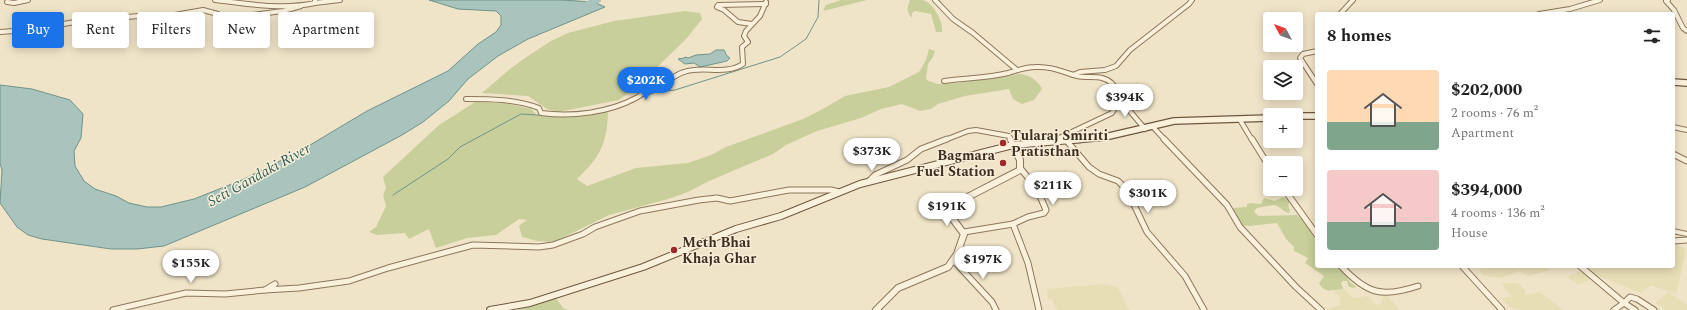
<!DOCTYPE html>
<html lang="en">
<head>
<meta charset="utf-8">
<style>
  :root { --surface:#fff; --page:#f6f6f6; --text:#222; --muted:#767676; --accent:#1a73e8 }
  body { margin:0; font-family:Spectral,serif; background:var(--page); color:var(--text); height:100vh; display:flex; flex-direction:column; font-size:15px; white-space:nowrap }
  * { box-sizing:border-box; margin:0 }
  p { font-size:13px; color:var(--muted) }
  .icon { flex:none; width:22px; height:22px; fill:none; stroke:currentColor; stroke-width:2; stroke-linecap:round; stroke-linejoin:round }
  .map { position:relative; flex:1; overflow:hidden }
  .sheet { position:absolute; left:1315px; top:12px; width:360px; height:256px; display:flex; flex-direction:column; background:var(--surface); border-radius:4px; box-shadow:0 2px 10px #0003 }
  .sheet>* { flex:none }
  .hud { position:absolute; left:12px; top:12px; width:380px; height:36px; display:flex; gap:8px }
  .needle { width:26px; rotate:311deg }
  .controls { position:absolute; left:1263px; top:12px; display:grid; gap:8px }
  .controls a { display:grid; place-items:center; width:40px; height:40px; border-radius:4px; background:var(--surface); box-shadow:0 2px 10px #0003; font-size:20px }
  .price { position:absolute; translate:-50% -34px; padding:0 9px; border-radius:14px; background:#fff; color:#222; font-size:13px; line-height:26px; filter:drop-shadow(0 1px 2px #0008) }
  .price::after { content:''; position:absolute; left:50%; top:24px; width:12px; height:9px; margin-left:-6px; background:inherit; clip-path:polygon(0 0,100% 0,50% 100%) }
  .price.selected { background:var(--accent); color:#fff }
  ul { padding:0; list-style:none }
  li { display:flex; align-items:center; gap:12px; height:100px; padding:0 12px }
  li span { display:grid; place-items:center; flex:none; width:112px; height:80px; border-radius:4px; color:#555 }
  li>.icon { margin-inline-start:auto }
  span .icon { width:48px; height:48px; fill:#fffc; stroke-width:1 }
  li b { font-size:17px }
  h2 { display:flex; justify-content:space-between; align-items:center; height:48px; padding:0 12px; font-size:17px }
  .pill { padding:0 14px; border-radius:4px; background:var(--surface); box-shadow:0 2px 10px #0003; font-size:14px; line-height:36px }
  .pill.selected { background:var(--accent); color:#fff }
  .map>svg:first-child { display:block }
  .farmland { fill:#e6deb5 }
  .green { fill:#c9cf9b }
  .water { fill:#a9c4bc; stroke:#6f938a }
  .lines { fill:none; stroke-linecap:round; stroke-linejoin:round }
  .stream { stroke:#6f938a; stroke-width:1 }
  .river { stroke:#a9c4bc; stroke-width:6 }
  .pedestrian-casing { stroke:#8d765c; stroke-width:6 }
  .minor-far1-casing { stroke:#8d765c; stroke-width:6 }
  .minor-casing { stroke:#8d765c; stroke-width:7 }
  .tertiary-casing { stroke:#8d765c; stroke-width:8 }
  .secondary-far1-casing { stroke:#6f573f; stroke-width:8 }
  .secondary-casing { stroke:#6f573f; stroke-width:8 }
  .pedestrian { stroke:#faf1dc; stroke-width:4 }
  .minor-far1 { stroke:#faf1dc; stroke-width:4 }
  .minor { stroke:#faf1dc; stroke-width:5 }
  .tertiary { stroke:#faf1dc; stroke-width:6 }
  .secondary-far1 { stroke:#faf1dc; stroke-width:5.5 }
  .secondary { stroke:#faf1dc; stroke-width:6 }
  .poi-dot { fill:#9e2a2b; stroke:#f7eed8; stroke-width:1.5 }
  .labels { text-anchor:middle; dominant-baseline:central; stroke-width:3; stroke-linejoin:round; paint-order:stroke }
  .poi-label { font-size:14px; font-weight:bold; fill:#3d2e20; stroke:#f7eed8; text-anchor:start }
  .water-label { font-size:15px; font-style:italic; fill:#2f5d5a; stroke:#f7eed8 }
</style>
</head>
<body>
<div class="map">
<svg width="1687" height="310" viewBox="0 0 1687 310">
  <rect width="100%" height="100%" fill="#f0e4c8"/>
  <g class="farmland">
    <polygon points="1673,241 1686,250 1676,294 1651,285 1641,293 1586,271 1582,266 1673,266"/>
    <polygon points="1488,266 1544,266 1550,270 1528,276 1519,271 1500,278 1490,277 1483,275 1479,269 1489,268"/>
    <polygon points="1581,271 1586,274 1590,278 1589,280 1578,285 1567,277"/>
    <polygon points="1502,283 1518,283 1525,291 1525,295 1540,292 1563,310 1521,310 1509,307 1501,298 1514,296 1509,294"/>
    <polygon points="1103,284 1117,287 1129,310 1057,310 1052,300 1048,299 1047,289"/>
    <polygon points="1342,289 1346,290 1352,298 1368,296 1376,305 1381,304 1383,297 1384,296 1387,296 1400,310 1323,310 1340,305 1340,296 1333,292"/>
    <polygon points="1669,292 1687,305 1687,310 1662,310 1664,308 1655,303"/>
  </g>
  <g class="green">
    <polygon points="841,0 867,0 823,11 826,5"/>
    <path d="M 910,0 C 914,0 920,0 923,0 C 933,3 944,22 942,32 L 936,32 L 931,14 L 915,11 L 912,13 L 912,18 C 906,11 907,8 910,0 Z"/>
    <polygon points="685,11 700,13 702,19 687,38 641,83 619,100 558,112 547,109 528,96 482,93 510,69 528,56 551,41 568,33 614,21"/>
    <path d="M 929,49 L 935,51 L 933,57 L 928,64 L 926,79 L 929,81 L 938,84 L 958,83 L 1020,74 C 1029,75 1038,80 1042,89 L 1034,100 L 1022,104 L 1013,99 L 1009,89 L 965,96 L 938,104 L 931,109 L 920,111 L 902,104 L 881,109 L 861,118 L 817,131 L 786,145 L 773,154 L 709,181 L 688,192 L 668,199 L 609,215 L 554,242 L 537,241 L 522,237 L 519,226 L 527,220 L 519,219 L 496,235 L 467,238 L 436,248 L 429,229 L 409,239 L 405,233 L 377,235 L 369,232 L 376,227 L 386,206 L 383,195 L 386,188 L 383,177 L 439,125 L 475,102 L 505,103 L 531,109 L 537,115 L 569,117 L 608,112 C 607,144 600,157 577,179 L 587,186 L 636,168 L 688,163 L 711,155 L 726,147 L 803,119 L 821,110 L 845,96 L 889,87 L 919,72 L 926,60 Z"/>
    <path d="M 1282,197 L 1290,200 L 1288,205 L 1290,211 L 1289,213 C 1283,212 1280,206 1274,205 L 1257,208 L 1254,211 L 1258,216 L 1297,215 L 1311,228 L 1312,235 L 1317,240 L 1317,266 L 1339,266 L 1351,283 L 1357,287 L 1352,288 L 1348,286 L 1347,281 L 1343,281 L 1341,283 L 1343,288 L 1342,289 C 1332,290 1325,294 1319,283 L 1324,276 L 1305,263 L 1308,258 L 1294,251 L 1294,247 L 1286,239 L 1277,223 L 1249,226 L 1242,225 L 1234,212 L 1233,208 L 1247,207 L 1247,204 L 1250,203 L 1261,204 L 1264,198 L 1275,201 Z"/>
    <polygon points="556,298 563,308 568,310 516,310"/>
  </g>
  <g class="water">
    <polygon points="429,0 561,0 594,2 605,7 528,39 498,56 468,79 449,101 423,122 402,135 305,187 164,246 137,249 111,249 42,239 28,235 17,227 0,203 2,170 0,163 0,85 32,89 70,100 83,114 81,138 74,151 75,166 84,181 95,189 116,196 129,203 147,207 161,207 194,199 242,180 300,151 367,111 448,71 478,44 496,32 501,25 501,16 496,11 458,9"/>
    <polygon points="716,50 724,50 727,56 730,58 727,61 700,67 694,63 685,64 678,59 684,58 685,57 688,58 696,55 710,54"/>
  </g>
  <g class="lines">
    <g class="stream">
      <polyline points="639,98 656,92 675,90 780,57 806,39 818,17 819,0"/>
      <polyline points="393,195 448,159 460,147 521,114 552,116"/>
    </g>
    <polyline class="river" points="587,4 598,0"/>
    <defs>
      <polyline id="pedestrian" points="1673,231 1687,234"/>
      <g id="minor-far1">
        <path d="M 215,0 C 248,4 282,10 315,3 L 315,0"/>
        <polyline points="935,0 953,19 973,33 1017,70"/>
        <polyline points="1668,0 1666,1 1674,10 1683,28 1687,31"/>
        <polyline points="7,2 14,3 28,0"/>
        <polyline points="315,3 340,0"/>
        <polyline points="1340,14 1353,0"/>
        <polyline points="1539,14 1570,9 1600,0"/>
        <polyline points="752,24 738,22 724,10 717,7 718,5 766,4"/>
        <polyline points="0,32 28,30 81,21 150,15 169,16 203,10 218,14 224,18 228,18 283,11 301,6"/>
        <polyline points="1317,51 1303,54 1300,58 1317,84"/>
        <polyline points="1073,75 1080,72 1105,70 1116,66 1130,50 1189,4 1192,0"/>
        <path d="M 944,81 C 965,78 988,78 1008,73 C 1018,70 1026,67 1035,67 C 1051,66 1063,72 1077,76 C 1085,78 1094,76 1102,78 C 1119,82 1120,101 1112,113 L 1055,140"/>
        <polyline points="1118,97 1145,129"/>
        <path d="M 466,99 C 490,99 516,99 539,108 L 541,113 C 572,117 608,113 636,98 C 644,94 649,87 656,83 C 660,81 665,81 670,79 C 675,77 679,73 684,72 C 704,65 724,76 743,64 L 742,47 L 748,42 L 744,36 L 746,31 L 760,16 L 766,2"/>
        <polyline points="1240,120 1252,140"/>
        <polyline points="1153,127 1165,140"/>
        <polyline points="1673,127 1687,130"/>
        <polyline points="945,140 968,131 976,130 1009,136 1011,140"/>
      </g>
      <g id="minor">
        <polyline points="1010,139 1013,145"/>
        <polyline points="1164,139 1227,205 1240,227 1296,287 1321,310"/>
        <polyline points="1252,139 1270,168"/>
        <polyline points="1055,140 1057,139"/>
        <polyline points="1066,140 1089,167 1099,174 1118,181 1127,190 1147,232 1185,276 1204,310"/>
        <polyline points="1673,154 1687,161"/>
        <polyline points="869,181 875,175 907,160 921,149 947,139"/>
        <polyline points="1284,189 1317,235"/>
        <polyline points="1013,224 1028,217 1044,213 1046,210 1037,189 1021,169"/>
        <polyline points="964,232 1013,224 1028,263 1039,310"/>
        <polyline points="1673,241 1687,240"/>
        <polyline points="954,261 992,302 996,310"/>
        <path d="M 1341,266 C 1367,294 1382,298 1418,286"/>
        <polyline points="1462,266 1502,310"/>
        <polyline points="1580,266 1624,303 1614,310"/>
        <polyline points="265,290 299,288 349,281 388,268 473,245 539,247 553,245 583,234 595,227 640,211 699,200 717,198 730,201 789,190 831,190 839,192"/>
        <polyline points="113,310 186,293 225,294 265,290 275,284"/>
        <polyline points="1635,310 1624,303 1630,297 1637,299 1654,310"/>
      </g>
      <polyline id="tertiary" points="876,310 898,288 948,267 957,254 964,234 947,211 960,201 1020,170 1020,160 1013,145"/>
      <g id="secondary-far1">
        <polyline points="1673,82 1687,83"/>
        <polyline points="1296,116 1317,116"/>
        <polyline points="1072,140 1105,137 1174,121 1270,118"/>
      </g>
      <polyline id="secondary" points="490,310 530,303 643,267 736,229 781,216 860,184 1013,145 1083,139"/>
    </defs>
    <use href="#pedestrian" class="pedestrian-casing"/>
    <use href="#minor-far1" class="minor-far1-casing"/>
    <use href="#minor" class="minor-casing"/>
    <use href="#tertiary" class="tertiary-casing"/>
    <use href="#secondary-far1" class="secondary-far1-casing"/>
    <use href="#secondary" class="secondary-casing"/>
    <use href="#pedestrian" class="pedestrian"/>
    <use href="#minor-far1" class="minor-far1"/>
    <use href="#minor" class="minor"/>
    <use href="#tertiary" class="tertiary"/>
    <use href="#secondary-far1" class="secondary-far1"/>
    <use href="#secondary" class="secondary"/>
  </g>
  <g class="poi-dot">
    <circle cx="1003" cy="143" r="4"/>
    <circle cx="1003" cy="163" r="4"/>
    <circle cx="674" cy="250" r="4"/>
  </g>
  <g class="labels">
    <g class="poi-label">
      <text x="1011" y="135">Tularaj Smiriti<tspan x="1011" dy="16">Pratisthan</tspan></text>
      <text x="995" y="155" text-anchor="end">Bagmara<tspan x="995" dy="16">Fuel Station</tspan></text>
      <text x="682" y="242">Meth Bhai<tspan x="682" dy="16">Khaja Ghar</tspan></text>
    </g>
    <g class="water-label">
      <text transform="translate(259 175) rotate(-29)">Seti Gandaki River</text>
    </g>
  </g>
</svg>
<div class="controls">
<a><svg class="needle" viewBox="-14 -14 28 28"><path d="M0-13l5 13h-10z" fill="#e53935"/><path d="M0 13l5-13h-10z" fill="#767676"/></svg></a>
<a><svg class="icon" aria-label="layers" viewBox="0 0 24 24"><path d="M12 4l9 5-9 5-9-5zM3 14l9 5 9-5"/></svg></a>
<a>+</a>
<a>−</a>
</div>
<b class="price selected" style="left:646px;top:101px">$202K</b>
<b class="price" style="left:1125px;top:118px">$394K</b>
<b class="price" style="left:872px;top:172px">$373K</b>
<b class="price" style="left:1053px;top:206px">$211K</b>
<b class="price" style="left:1148px;top:214px">$301K</b>
<b class="price" style="left:947px;top:227px">$191K</b>
<b class="price" style="left:983px;top:280px">$197K</b>
<b class="price" style="left:191px;top:284px">$155K</b>
<div class="hud">
<a class="pill selected">Buy</a>
<a class="pill">Rent</a>
<a class="pill">Filters</a>
<a class="pill">New</a>
<a class="pill">Apartment</a>
</div>
<section class="sheet">
<h2>8 homes<svg class="icon" aria-label="filters" viewBox="0 0 24 24"><path d="M4 7h16M4 17h16"/><circle cx="9" cy="7" r="2"/><circle cx="15" cy="17" r="2"/></svg></h2>
<ul>
<li><span style="background:linear-gradient(#ffd9b3 65%,#7fa58c 0)"><svg class="icon" aria-label="home" viewBox="0 0 24 24"><path d="M3 11l9-7 9 7M6 9v11h12V9"/></svg></span><div><b>$202,000</b><p>2 rooms · 76 m²</p><p>Apartment</p></div></li>
<li><span style="background:linear-gradient(#f6c9c9 65%,#7fa58c 0)"><svg class="icon" aria-label="home" viewBox="0 0 24 24"><path d="M3 11l9-7 9 7M6 9v11h12V9"/></svg></span><div><b>$394,000</b><p>4 rooms · 136 m²</p><p>House</p></div></li>
</ul>
</section>
</div>
</body>
</html>
